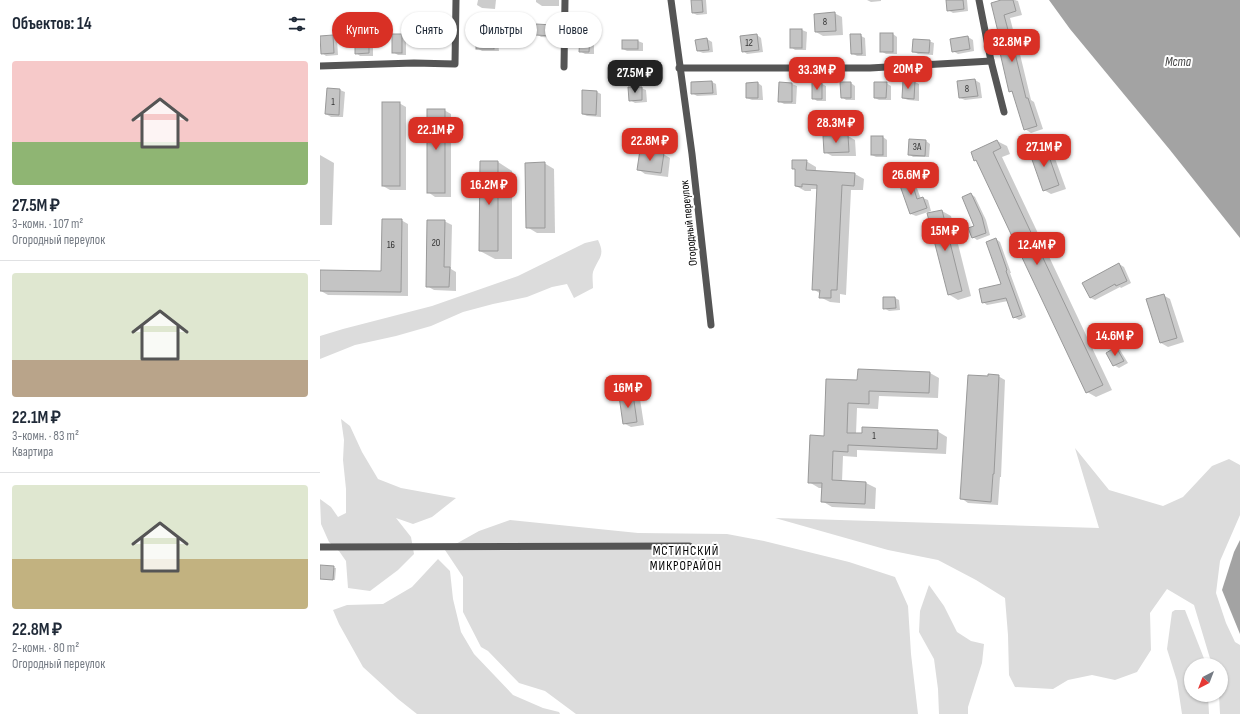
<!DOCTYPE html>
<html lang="ru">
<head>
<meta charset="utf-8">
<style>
  :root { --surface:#fff; --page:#f2f2f3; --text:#1f2937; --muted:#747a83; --line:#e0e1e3; --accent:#d93025 }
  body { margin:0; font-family:"Sofia Sans Condensed",sans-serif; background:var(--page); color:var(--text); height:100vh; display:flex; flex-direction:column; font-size:15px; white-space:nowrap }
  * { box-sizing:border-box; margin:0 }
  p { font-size:13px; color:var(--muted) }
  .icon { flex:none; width:22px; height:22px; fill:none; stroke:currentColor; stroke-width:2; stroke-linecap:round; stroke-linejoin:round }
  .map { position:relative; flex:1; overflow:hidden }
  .side { display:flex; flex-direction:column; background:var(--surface); width:320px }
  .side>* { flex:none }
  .guide { position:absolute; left:12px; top:12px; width:380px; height:36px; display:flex; gap:8px }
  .needle { width:26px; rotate:222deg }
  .buttons { position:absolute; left:864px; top:658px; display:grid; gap:8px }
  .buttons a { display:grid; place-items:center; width:44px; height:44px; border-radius:50%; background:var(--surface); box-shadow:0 1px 3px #0004; font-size:20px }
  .price { position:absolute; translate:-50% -34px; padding:0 9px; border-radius:8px; background:var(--accent); color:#fff; font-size:13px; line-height:26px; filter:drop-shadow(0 1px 2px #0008) }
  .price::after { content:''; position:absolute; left:50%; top:24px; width:12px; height:9px; margin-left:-6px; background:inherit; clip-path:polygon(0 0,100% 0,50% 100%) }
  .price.active { background:#222; color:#fff }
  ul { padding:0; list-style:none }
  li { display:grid; align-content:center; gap:8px; height:212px; padding:0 12px }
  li+li { border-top:1px solid var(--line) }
  li span { display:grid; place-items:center; height:124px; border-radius:4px; color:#555 }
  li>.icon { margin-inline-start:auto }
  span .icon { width:72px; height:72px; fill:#fffc; stroke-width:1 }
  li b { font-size:17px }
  h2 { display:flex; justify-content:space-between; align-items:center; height:48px; padding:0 12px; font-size:17px }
  .tag { padding:0 14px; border-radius:18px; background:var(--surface); box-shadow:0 1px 3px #0004; font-size:14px; line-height:36px }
  .tag.active { background:var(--accent); color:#fff }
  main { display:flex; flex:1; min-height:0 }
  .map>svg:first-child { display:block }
  .green { fill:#dcdcdc }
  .water { fill:#a3a3a3 }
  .shadow { fill:#0003 }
  .building { fill:#c4c4c4; stroke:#999 }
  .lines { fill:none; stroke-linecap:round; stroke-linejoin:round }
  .street { stroke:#555; stroke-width:7 }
  .labels { text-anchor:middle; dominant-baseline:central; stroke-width:4; stroke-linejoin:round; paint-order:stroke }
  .number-label { font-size:10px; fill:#313131 }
  .street-label { font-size:12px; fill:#000; stroke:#fff }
  .water-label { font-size:13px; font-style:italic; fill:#444; stroke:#fff }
  .neighbourhood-label { font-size:13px; letter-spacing:1px; fill:#000; stroke:#fff }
</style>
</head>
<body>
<main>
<section class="side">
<h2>Объектов: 14<svg class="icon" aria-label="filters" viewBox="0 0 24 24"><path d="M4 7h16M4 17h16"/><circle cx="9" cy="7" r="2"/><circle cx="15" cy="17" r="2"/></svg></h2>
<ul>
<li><span style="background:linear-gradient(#f6c9c9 65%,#8fb573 0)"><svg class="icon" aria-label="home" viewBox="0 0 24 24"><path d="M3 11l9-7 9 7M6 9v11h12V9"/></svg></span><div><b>27.5M ₽</b><p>3-комн. · 107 m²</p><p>Огородный переулок</p></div></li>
<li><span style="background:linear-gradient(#dfe7d0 70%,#b9a48a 0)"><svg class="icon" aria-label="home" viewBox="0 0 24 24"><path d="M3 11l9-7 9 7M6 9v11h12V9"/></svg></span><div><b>22.1M ₽</b><p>3-комн. · 83 m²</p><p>Квартира</p></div></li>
<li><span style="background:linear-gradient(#dfe7d0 60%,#c2b280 0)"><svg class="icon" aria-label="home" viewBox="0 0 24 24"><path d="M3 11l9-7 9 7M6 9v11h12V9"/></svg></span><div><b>22.8M ₽</b><p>2-комн. · 80 m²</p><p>Огородный переулок</p></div></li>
</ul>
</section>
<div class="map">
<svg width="920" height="714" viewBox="0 0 920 714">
  <rect width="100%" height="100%" fill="#fff"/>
  <g class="green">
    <path d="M 278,240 C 286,256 278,258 273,272 C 272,276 273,283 273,288 L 254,298 L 247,284 L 232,287 L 207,297 L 173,304 L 143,312 L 111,326 L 76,336 L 35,345 L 0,359 L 0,336 L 23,329 L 112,306 L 198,276 L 265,243 Z"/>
    <polygon points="21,419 30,426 42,452 58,479 81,488 136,498 112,517 93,524 76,518 91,537 94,554 78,570 50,591 28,588 26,561 19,551 9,542 1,524 0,499 11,507 18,517 26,513 26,489 23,460 24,440"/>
    <polygon points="755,448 789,490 843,506 863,497 892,466 909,459 920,465 920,515 900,561 896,593 906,623 915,642 920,645 920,714 900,714 899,695 901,695 901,665 892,665 874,605 847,589 830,613 831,650 817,672 795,680 772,675 748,680 733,689 695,687 689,675 688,635 685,598 656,580 618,560 568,550 455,518 779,528"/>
    <polygon points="190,520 318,533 407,534 444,541 529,562 575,577 588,606 591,654 598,714 256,714 225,691 199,683 168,651 161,647 143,612 143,577 125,550 159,531"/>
    <polygon points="118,559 130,571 133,599 141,632 154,654 193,695 223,708 239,712 240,714 97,714 78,699 43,667 19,624 13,610 27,605 63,604 92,587"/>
    <polygon points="609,585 624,606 637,632 651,641 664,644 662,663 648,707 648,714 619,714 618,689 614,659 599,632 600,611"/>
    <polygon points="855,610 865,610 885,661 885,665 871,665 871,695 888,695 889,714 862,714 857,681 847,649 852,612"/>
  </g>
  <g class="water">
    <polygon points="729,0 920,0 920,238 850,150 750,29"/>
    <polygon points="920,540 920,634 902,590 914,552"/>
  </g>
  <g class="shadow">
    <polygon points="158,0 176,0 175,9 162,8 157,5"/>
    <polygon points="216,0 239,0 239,6 222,6 216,2"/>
    <polygon points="372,0 386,0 387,14 377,15 373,13"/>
    <polygon points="547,0 561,0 561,1 551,2"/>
    <polygon points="627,0 647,0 648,11 633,13 628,10"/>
    <polygon points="684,0 695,0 698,1 702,15 690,18 697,45 698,46 711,100 714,102 723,129 711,133 705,129 694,93 690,91 682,44"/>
    <polygon points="514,13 522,17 523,35 503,36 496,32"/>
    <polygon points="127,19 131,21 131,32 119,32 114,29"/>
    <polygon points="233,26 237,28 237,38 221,37 217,34"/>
    <polygon points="471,30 482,30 487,32 486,50 475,50 471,47"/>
    <polygon points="573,34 577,37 577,54 566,54 561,51"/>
    <polygon points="82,35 86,37 86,55 78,55 73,52"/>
    <polygon points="437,35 441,38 443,52 427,54 423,51"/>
    <polygon points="13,36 17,39 18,55 6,56 2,53"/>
    <polygon points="541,36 545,38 546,56 537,56 532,53"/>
    <polygon points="269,37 274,40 274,54 265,54 260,51"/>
    <polygon points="648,37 653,40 654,51 638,54 633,51"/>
    <polygon points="48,38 53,40 53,56 40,56 36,53"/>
    <polygon points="174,39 178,41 179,51 162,51 157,48"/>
    <polygon points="387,39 392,42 393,52 383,53 378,51"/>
    <polygon points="303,41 318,41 323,43 323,51 307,51 303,49"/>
    <polygon points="609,41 614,43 613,55 598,54 593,51"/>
    <polygon points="655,80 660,83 662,98 645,100 640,98"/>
    <polygon points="392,82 396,84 397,95 377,96 372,93"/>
    <polygon points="595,82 599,84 599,101 588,100 583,98"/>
    <polygon points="438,83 442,86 443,100 432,100 427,98"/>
    <polygon points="460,83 472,84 477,86 476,104 464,104 459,101"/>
    <polygon points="531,83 535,86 535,100 526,100 522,97"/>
    <polygon points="566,83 571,86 571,100 559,100 555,98"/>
    <polygon points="502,84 506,86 506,101 497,101 493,98"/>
    <polygon points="321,88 326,90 327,102 315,103 310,100"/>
    <polygon points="8,89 20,90 25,92 23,117 11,117 6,114"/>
    <polygon points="277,92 281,94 281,117 267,116 263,114"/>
    <polygon points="79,103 86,107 86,190 70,190 63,186"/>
    <polygon points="124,110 131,114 131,197 115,197 108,192"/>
    <polygon points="528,136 535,140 536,156 512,156 505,152"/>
    <polygon points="563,137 567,140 567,157 556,157 552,155"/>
    <polygon points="606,141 610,144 609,157 593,157 589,154"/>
    <polygon points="677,141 687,146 690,154 682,157 792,390 776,397 767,392 658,161 655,160"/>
    <polygon points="725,146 732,150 746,189 731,194 724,190"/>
    <polygon points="343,154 350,158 348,177 325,174 318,169"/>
    <polygon points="0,155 14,163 12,225 0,225"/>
    <polygon points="486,161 496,167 496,172 535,174 544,179 543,190 531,190 526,295 520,294 520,303 510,302 500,297 501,294 493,289 498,189 491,189 491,191 485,191 476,186 476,170 473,168"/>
    <polygon points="178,162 192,171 192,259 175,259 160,251"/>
    <polygon points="224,163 234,169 235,233 217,233 207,227"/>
    <polygon points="590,177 594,180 601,199 603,198 608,200 611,211 596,216 591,214 579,180"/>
    <polygon points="651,194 655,197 666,220 670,235 657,240 653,237 656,226"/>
    <polygon points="622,211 631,216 651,296 638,300 628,294"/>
    <polygon points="81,220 88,224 88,296 8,295 1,291 62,272"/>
    <polygon points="124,221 132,225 131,269 136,272 136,291 114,290 107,286"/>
    <polygon points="676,239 680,242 691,273 690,273 706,317 699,320 694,317 688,301 667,305 663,302 682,285"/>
    <polygon points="799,264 804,267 811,283 801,288 800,287 775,300 771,298 763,283"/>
    <polygon points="843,295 850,299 864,342 848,347 841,343"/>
    <polygon points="575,298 579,300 580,310 569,311 564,308"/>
    <polygon points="796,348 800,350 808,363 799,368 794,365"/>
    <polygon points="610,373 619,378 618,398 559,396 558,409 537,408 536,434 617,431 627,437 626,454 537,450 537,457 523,456 522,482 546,483 556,488 555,509 512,507 502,501 503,488 499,488 489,482 505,437 538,381"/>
    <polygon points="678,376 685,380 681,477 680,477 678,505 648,503 641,498 669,377"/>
    <polygon points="313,395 320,399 324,425 311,427 303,423 300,397"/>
    <polygon points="0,566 16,568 15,580 0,579"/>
  </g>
  <g class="building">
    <polygon points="371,0 382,0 383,12 372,13"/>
    <polygon points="626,0 643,0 644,9 627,11"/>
    <polygon points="681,0 693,0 696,11 684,15 691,41 692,41 706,98 708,98 717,126 704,130 692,91 689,92 678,44 681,44 671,3"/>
    <polygon points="515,12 516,31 495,32 494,14"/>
    <polygon points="114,17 127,18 127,30 113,30"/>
    <polygon points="216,24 233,25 232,36 216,35"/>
    <rect x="470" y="29" width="12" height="19"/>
    <rect x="560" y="33" width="13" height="19"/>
    <rect x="72" y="34" width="10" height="19"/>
    <polygon points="437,34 439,50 422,52 420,36"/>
    <polygon points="530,34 541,34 542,54 531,54"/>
    <polygon points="13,35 14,53 1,54 0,36"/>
    <polygon points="260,36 270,36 269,52 259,52"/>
    <polygon points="648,36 650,49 632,52 630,39"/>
    <polygon points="35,37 49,37 49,53 35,54"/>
    <rect x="156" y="38" width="18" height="11"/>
    <polygon points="387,38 389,50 377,51 375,40"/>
    <polygon points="593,39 610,40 609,53 592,52"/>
    <rect x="302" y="40" width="16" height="9"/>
    <polygon points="655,79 658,96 639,98 637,81"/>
    <polygon points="583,80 595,81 594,99 582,98"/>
    <polygon points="392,81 393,93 371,94 371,82"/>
    <polygon points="438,82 438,98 426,98 426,83"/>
    <polygon points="459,82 472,83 472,102 458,102"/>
    <polygon points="492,82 502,83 502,99 492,99"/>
    <polygon points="520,82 531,82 531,98 521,98"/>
    <polygon points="554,82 567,82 566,98 554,98"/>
    <polygon points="308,87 322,87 322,100 309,101"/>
    <polygon points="7,88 20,89 19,115 5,114"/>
    <polygon points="262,90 277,91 276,115 262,114"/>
    <rect x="62" y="102" width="18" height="84"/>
    <rect x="107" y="109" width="18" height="84"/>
    <polygon points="528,135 529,152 504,153 503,136"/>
    <rect x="551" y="136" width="12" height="19"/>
    <polygon points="589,139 606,140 605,156 588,155"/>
    <polygon points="677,140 681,148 673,152 783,385 766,393 656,160 654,161 651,152"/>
    <polygon points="725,145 739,185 723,191 709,151"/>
    <polygon points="320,150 344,153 341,173 317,170"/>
    <polygon points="472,160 487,160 486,170 535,173 534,186 522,185 517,290 511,290 511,298 499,298 500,290 492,290 497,185 482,184 482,187 475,186 475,169 472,169"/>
    <polygon points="160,161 178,161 178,251 159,251"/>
    <polygon points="225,162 225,228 206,228 205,163"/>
    <polygon points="590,176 597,199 603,197 607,208 590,214 578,180"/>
    <polygon points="651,193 662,217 666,233 652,238 648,228 654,226 642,197"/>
    <polygon points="622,210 642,291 628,295 607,213"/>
    <polygon points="62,219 82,219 81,292 0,291 0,270 61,271"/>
    <polygon points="107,220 125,220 124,267 130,267 129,287 106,287"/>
    <polygon points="676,238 687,270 686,271 702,315 693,318 686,298 662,303 659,289 681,284 666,242"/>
    <polygon points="799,263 807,281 796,286 795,284 770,298 762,283"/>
    <polygon points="844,294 857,338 840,343 826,299"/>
    <polygon points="563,297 575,297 576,308 563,309"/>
    <polygon points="796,347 804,361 793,366 786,353"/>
    <polygon points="538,369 610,372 609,393 549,391 549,404 528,403 527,433 542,433 542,427 618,430 617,449 528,445 528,452 513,451 512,480 546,482 545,504 501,502 502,483 488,483 490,435 504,436 506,379 537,380"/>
    <polygon points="668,374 679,375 674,474 673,474 671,502 640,499 648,375 668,376"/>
    <polygon points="313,394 317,422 303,424 299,396"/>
    <polygon points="0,565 14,566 13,580 0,579"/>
  </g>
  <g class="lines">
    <g class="street">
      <polyline points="351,0 372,154 391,325"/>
      <polyline points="659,0 671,61 684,112"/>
      <polyline points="0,66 94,63 135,64 136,0"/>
      <polyline points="244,67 245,0"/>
      <polyline points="359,68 550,68 671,61"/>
      <polyline points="0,547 369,546"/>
    </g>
  </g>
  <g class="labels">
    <g class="number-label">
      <text x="505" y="22">8</text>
      <text x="429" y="43">12</text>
      <text x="647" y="89">8</text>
      <text x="13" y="102">1</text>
      <text x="597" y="147">3А</text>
      <text x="116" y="243">20</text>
      <text x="71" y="245">16</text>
      <text x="554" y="436">1</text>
    </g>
    <g class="street-label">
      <text transform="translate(369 223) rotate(-96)">Огородный переулок</text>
    </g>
    <g class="water-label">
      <text x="858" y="62">Мста</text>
    </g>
    <g class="neighbourhood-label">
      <text x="366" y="551">МСТИНСКИЙ<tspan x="366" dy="15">МИКРОРАЙОН</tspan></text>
    </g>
  </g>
</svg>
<div class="buttons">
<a><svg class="needle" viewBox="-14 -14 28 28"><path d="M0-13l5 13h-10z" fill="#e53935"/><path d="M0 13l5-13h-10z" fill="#747a83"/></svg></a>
</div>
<b class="price" style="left:692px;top:63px">32.8M ₽</b>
<b class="price" style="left:588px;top:90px">20M ₽</b>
<b class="price" style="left:497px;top:91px">33.3M ₽</b>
<b class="price active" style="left:315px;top:94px">27.5M ₽</b>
<b class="price" style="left:516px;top:144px">28.3M ₽</b>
<b class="price" style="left:116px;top:151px">22.1M ₽</b>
<b class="price" style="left:330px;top:162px">22.8M ₽</b>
<b class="price" style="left:724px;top:168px">27.1M ₽</b>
<b class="price" style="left:591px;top:196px">26.6M ₽</b>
<b class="price" style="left:169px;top:206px">16.2M ₽</b>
<b class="price" style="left:625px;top:252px">15M ₽</b>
<b class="price" style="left:717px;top:266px">12.4M ₽</b>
<b class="price" style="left:795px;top:357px">14.6M ₽</b>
<b class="price" style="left:308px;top:409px">16M ₽</b>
<div class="guide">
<a class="tag active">Купить</a>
<a class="tag">Снять</a>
<a class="tag">Фильтры</a>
<a class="tag">Новое</a>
</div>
</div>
</main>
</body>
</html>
